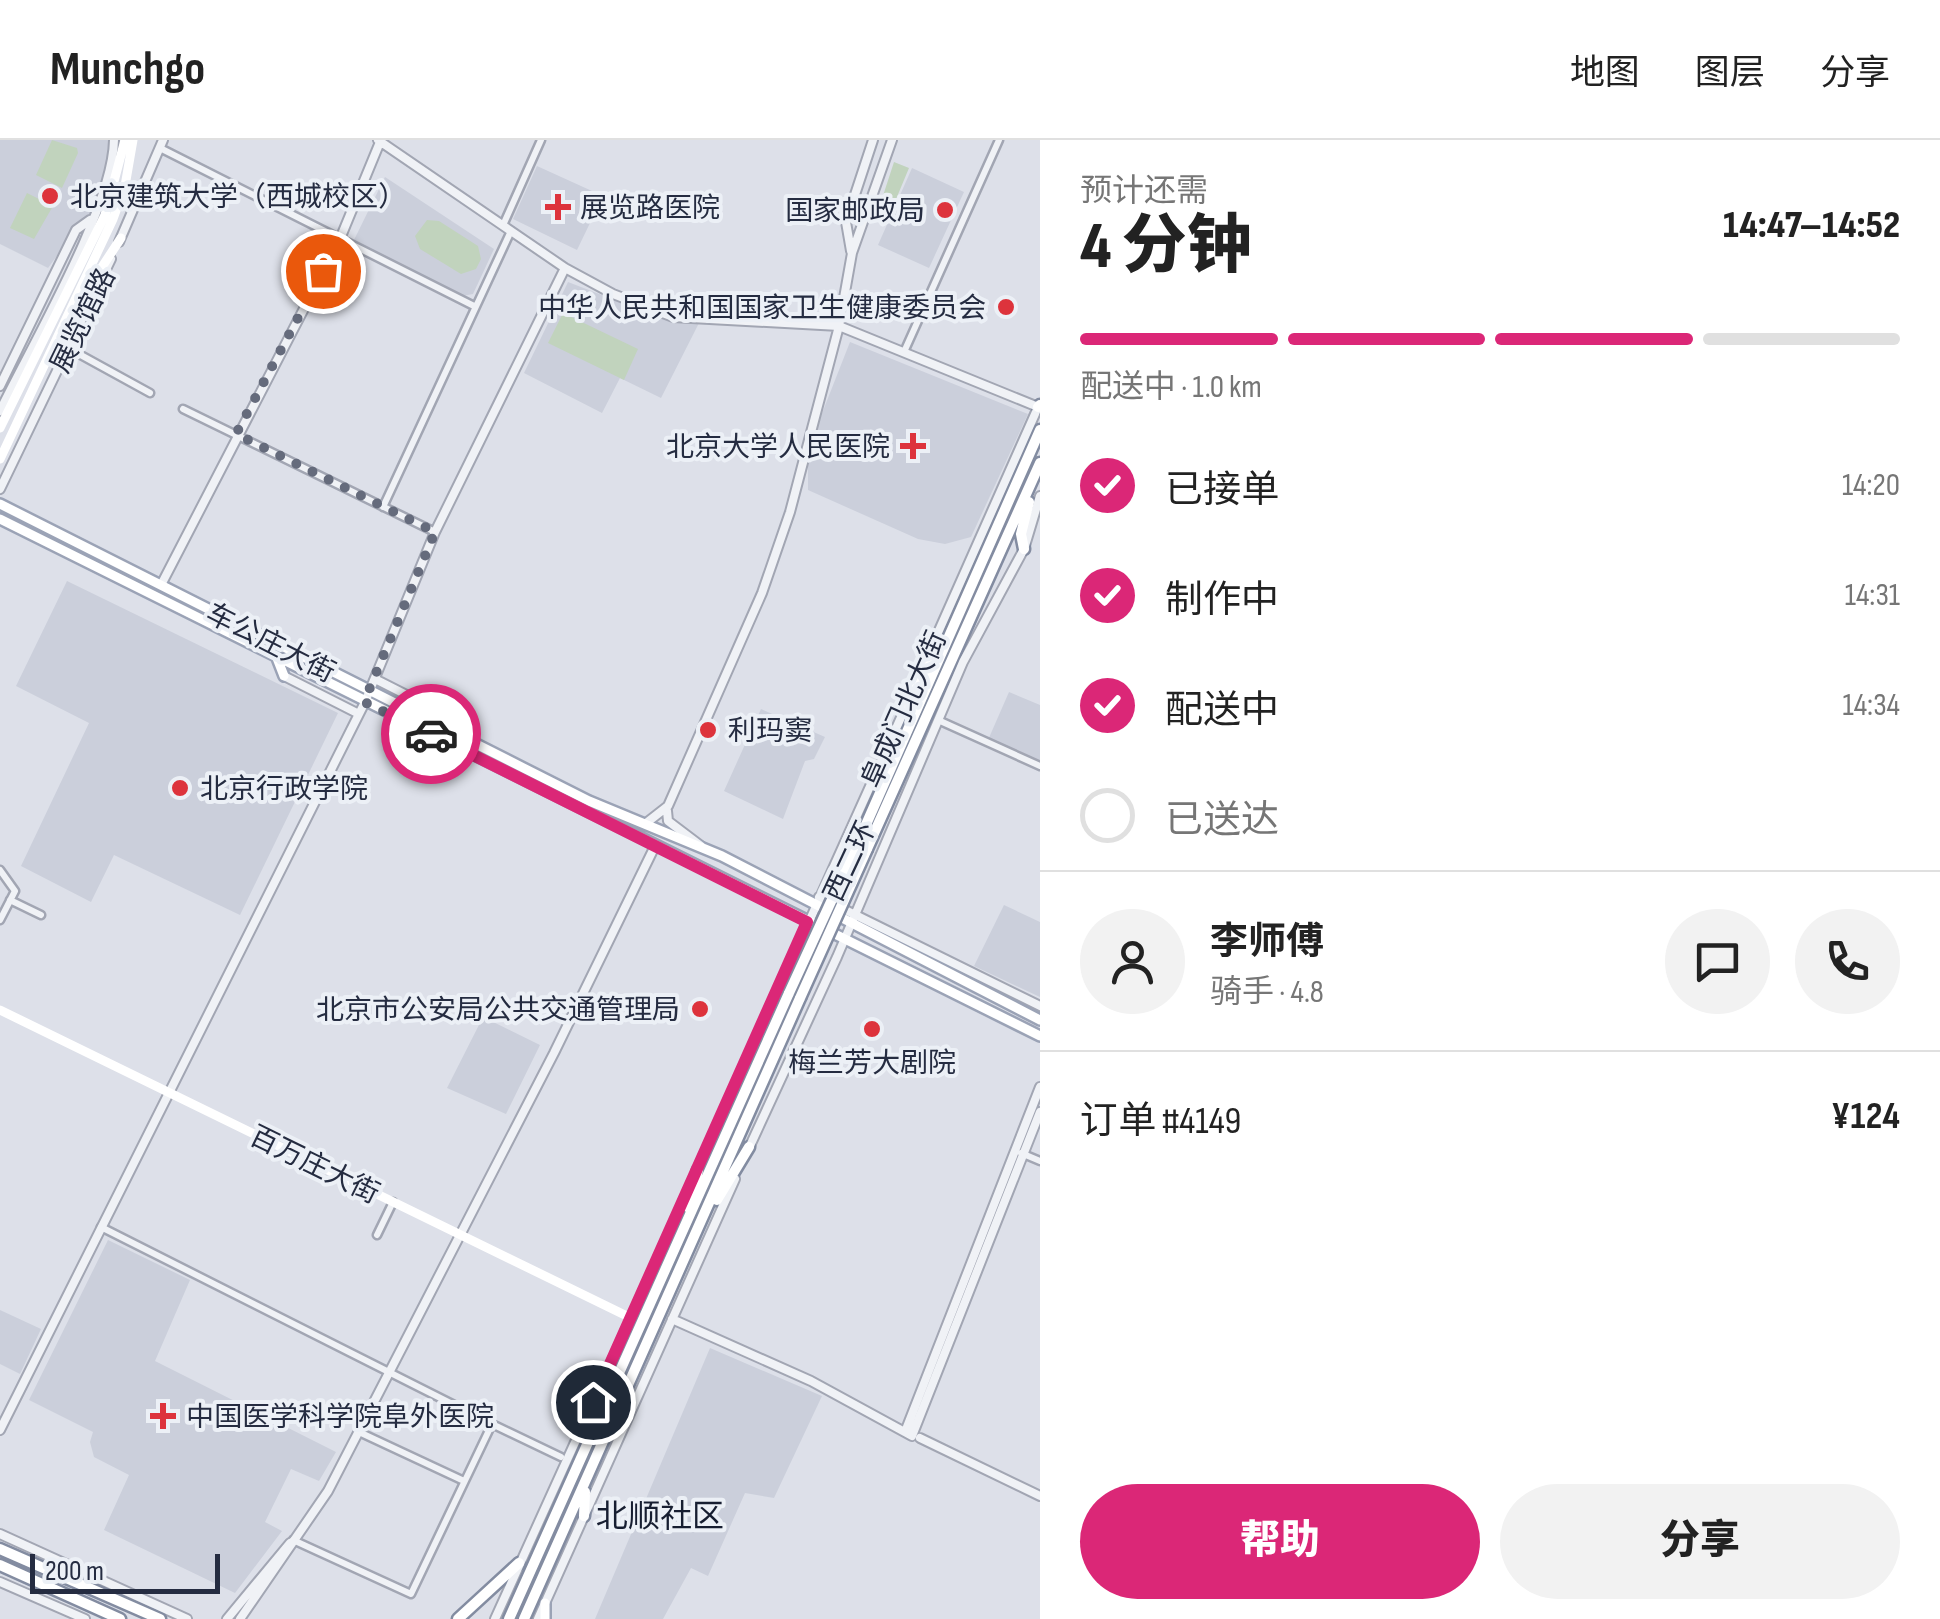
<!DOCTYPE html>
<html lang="zh">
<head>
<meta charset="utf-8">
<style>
	body { margin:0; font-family:"Sofia Sans Condensed","Noto Sans SC",sans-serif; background:#f2f2f2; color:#222; height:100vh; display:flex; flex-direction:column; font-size:38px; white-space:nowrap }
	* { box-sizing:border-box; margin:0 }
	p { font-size:32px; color:#767676 }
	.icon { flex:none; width:55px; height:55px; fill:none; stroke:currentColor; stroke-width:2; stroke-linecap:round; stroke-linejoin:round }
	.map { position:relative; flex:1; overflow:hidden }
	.sheet { display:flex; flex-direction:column; background:#fff; width:900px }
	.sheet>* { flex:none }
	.scale { position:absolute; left:30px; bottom:25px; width:190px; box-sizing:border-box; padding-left:10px; border:5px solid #252c41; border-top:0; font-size:28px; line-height:35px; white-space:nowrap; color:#252c41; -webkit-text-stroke:8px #ecf0f6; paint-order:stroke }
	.pin { position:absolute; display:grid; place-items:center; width:85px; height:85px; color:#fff; margin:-42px; border:5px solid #fff; border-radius:50%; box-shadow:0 2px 10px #0007 }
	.courier { position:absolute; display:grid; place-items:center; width:100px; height:100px; margin:-50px; border:8px solid #db2777; border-radius:50%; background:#fff; color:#222; box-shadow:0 2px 12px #0007 }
	.summary em { font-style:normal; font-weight:800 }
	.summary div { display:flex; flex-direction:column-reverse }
	.summary { display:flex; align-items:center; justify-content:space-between; height:170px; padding:0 40px }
	h1 { font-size:65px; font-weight:800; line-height:75px }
	.bar { display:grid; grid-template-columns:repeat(4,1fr); gap:15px 10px; align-content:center; height:120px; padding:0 40px }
	.bar i { height:12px; border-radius:8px; background:#e0e0e0 }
	.bar .current { background:#db2777 }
	.bar p { grid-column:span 4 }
	.line { display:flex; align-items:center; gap:25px; padding:0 40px; border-top:2px solid #e0e0e0 }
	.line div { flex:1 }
	.round { display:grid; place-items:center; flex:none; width:105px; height:105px; border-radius:52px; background:#f2f2f2 }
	ol { padding:0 40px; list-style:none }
	li { display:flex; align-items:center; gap:30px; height:110px }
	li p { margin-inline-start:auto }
	li .icon { padding:10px; border-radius:50%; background:#db2777; color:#fff; stroke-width:4 }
	li:last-child { color:#767676 }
	li i { width:55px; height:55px; border:5px solid #e0e0e0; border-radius:50% }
	.button { display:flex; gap:20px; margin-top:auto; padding:20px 40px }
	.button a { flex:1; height:115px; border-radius:60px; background:#db2777; color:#fff; font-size:40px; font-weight:800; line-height:115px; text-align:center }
	.button a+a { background:#f2f2f2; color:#222 }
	header { display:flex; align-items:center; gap:60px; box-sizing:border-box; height:140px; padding:0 50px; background:#fff; border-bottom:2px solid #e0e0e0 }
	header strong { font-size:48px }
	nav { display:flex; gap:55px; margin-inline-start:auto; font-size:35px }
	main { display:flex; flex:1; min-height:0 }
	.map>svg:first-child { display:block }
</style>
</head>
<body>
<header>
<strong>Munchgo</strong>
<nav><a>地图</a><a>图层</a><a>分享</a></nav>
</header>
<main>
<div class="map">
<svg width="1040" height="1479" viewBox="0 0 1040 1479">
	<rect width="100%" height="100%" fill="#dde0e9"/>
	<path fill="#cbcfdb" d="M0 0H108V34L93 77 76 90 48 128 0 104Z
		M537 26 603 56 577 110 513 79Z
		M912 28 964 52 929 128 878 105Z
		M385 37 494 109 473 154 462 156 353 102Z
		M568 142 672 182 699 183 661 258 620 238 602 273 524 233Z
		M850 202 1028 274 971 397 945 404 918 399 808 350V326L817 286Z
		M67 441 338 573 240 775 114 715 91 762 21 726 89 583 16 546Z
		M1009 552 1040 565V623L988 600Z
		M761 569 825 597 814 619 805 621 783 679 724 651Z
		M1004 765 1040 782V857L974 826Z
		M483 877 540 905 506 974 447 948Z
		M108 1100 190 1140 155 1221 336 1312 319 1341 291 1329 265 1382 282 1391 235 1453 104 1390 129 1335 94 1317 90 1302 93 1292 29 1260Z
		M0 1170 41 1189 20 1234 0 1224Z
		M710 1208 822 1256 774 1358 745 1353 708 1436 691 1428 663 1479H595Z"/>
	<path fill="#c1d3bd" d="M52 0 77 8 78 13 62 48 36 35Z
		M894 22 909 28 889 76 878 71Z
		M27 53 53 66 34 99 10 88Z
		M427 80 439 81 478 106 481 119 476 129 461 134 420 109 415 96Z
		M563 173 638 209 624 240 548 203Z"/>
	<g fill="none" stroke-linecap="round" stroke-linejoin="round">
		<defs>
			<path id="minor" d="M160 8 474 166
				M504 83 541 0
				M68 208 150 253
				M904 212 999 0
				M183 269 435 392
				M383 367 511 91
				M938 580 1040 626
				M0 730 15 751 0 780
				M10 760 41 775
				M1021 1013 1040 1021
				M101 1087 492 1284
				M377 1095 393 1062
				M359 1292 464 1341
				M293 1400 411 1454 492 1284 561 1317"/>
			<path id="tertiary" d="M378 0 565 128 613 154 673 177 839 186 1038 267
				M119 102 163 0
				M851 111 846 82 873 0
				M0 246 76 90 90 80
				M0 271C32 205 113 67 114 0
				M0 349 111 119
				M161 445 340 99 380 2
				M284 536 359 574
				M375 539 452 578
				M917 540 1039 265
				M667 671 668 681 701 706
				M645 684 668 666 762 453 790 372 839 186 852 113 892 0
				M819 757 1040 866
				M749 1008 837 817 963 522 1024 409 1040 356
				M696 1033 912 553
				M672 1179 811 1241 912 1296 1040 972
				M0 1290 365 562 435 392 565 128
				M905 1292 1040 947
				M920 1298 1040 1356
				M0 1394 187 1479
				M0 1442 85 1479
				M227 1479 290 1403
				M240 1479 328 1351 554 913 655 706
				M495 1479 691 1046
				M538 1479 735 1039"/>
			<path id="primary" d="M0 364 589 661 722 716 1040 880
				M0 379 1040 896
				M277 518 284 536
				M452 578 463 597
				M545 1463V1479"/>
			<path id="trunk" d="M1038 267 1040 265
				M1024 409 1021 394 1029 362
				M912 554 935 517
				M857 705 1040 290
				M867 709 1040 323
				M717 1060 749 1007
				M689 1068 698 1030
				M593 1262 613 1241
				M584 1376 585 1352
				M0 1409 160 1479
				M0 1425 120 1479
				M458 1479 519 1423
				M509 1479 789 853
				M524 1479 800 858"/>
		</defs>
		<use href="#minor" stroke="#a2a6b3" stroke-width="11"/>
		<use href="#tertiary" stroke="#a2a6b3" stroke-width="12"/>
		<use href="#primary" stroke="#9ba3b6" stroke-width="14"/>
		<use href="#trunk" stroke="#838ca1" stroke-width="15"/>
		<use href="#minor" stroke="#f0f2f6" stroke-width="6"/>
		<use href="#tertiary" stroke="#f0f2f6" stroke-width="8"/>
		<path stroke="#fff" stroke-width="9" d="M79 162 121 98
			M0 288 105 75 125 0
			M0 319 113 79 125 46 133 0
			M0 870 631 1178"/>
		<use href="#primary" stroke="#fff" stroke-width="9"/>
		<use href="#trunk" stroke="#fff" stroke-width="10"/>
		<defs>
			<path id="trunk-bridge" d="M789 853 857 705
				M800 858 867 709"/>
		</defs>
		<use href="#trunk-bridge" stroke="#838ca1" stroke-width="15" stroke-linecap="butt"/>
		<use href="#trunk-bridge" stroke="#fff" stroke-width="10"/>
	</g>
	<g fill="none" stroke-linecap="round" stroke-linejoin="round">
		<path stroke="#656b7c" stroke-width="10" stroke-dasharray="0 18" d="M323 131 236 294 435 392 364 562 431 594"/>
		<path stroke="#db2777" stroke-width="12" d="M431 594 807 782 593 1262"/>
	</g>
	<g fill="#dd333c" stroke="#ecf0f6" stroke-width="4">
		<circle cx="50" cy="56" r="10"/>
		<path d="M553 52h10v10h10v10h-10v10h-10v-10h-10v-10h10z"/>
		<circle cx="945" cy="70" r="10"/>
		<circle cx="1006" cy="167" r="10"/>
		<path d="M908 291h10v10h10v10h-10v10h-10v-10h-10v-10h10z"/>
		<circle cx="708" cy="590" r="10"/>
		<circle cx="180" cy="648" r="10"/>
		<circle cx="700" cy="869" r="10"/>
		<circle cx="872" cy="889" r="10"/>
		<path d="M158 1261h10v10h10v10h-10v10h-10v-10h-10v-10h10z"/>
	</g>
	<g text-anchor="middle" stroke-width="8" stroke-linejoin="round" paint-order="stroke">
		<g font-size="28" fill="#252c41" stroke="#ecf0f6" text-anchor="start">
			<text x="70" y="66">北京建筑大学（西城校区）</text>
			<text x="580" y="77">展览路医院</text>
			<text x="925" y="80" text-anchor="end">国家邮政局</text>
			<text x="986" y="177" text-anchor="end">中华人民共和国国家卫生健康委员会</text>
			<text x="890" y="316" text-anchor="end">北京大学人民医院</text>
			<text x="728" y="600">利玛窦</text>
			<text x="200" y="658">北京行政学院</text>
			<text x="680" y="879" text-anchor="end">北京市公安局公共交通管理局</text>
			<text x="872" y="932" text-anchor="middle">梅兰芳大剧院</text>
			<text x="186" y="1286">中国医学科学院阜外医院</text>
		</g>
		<g font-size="28" fill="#252c41" stroke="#ecf0f6">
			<text transform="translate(82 180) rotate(-64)" y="10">展览馆路</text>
			<text transform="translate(271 502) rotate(27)" y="10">车公庄大街</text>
			<text transform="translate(903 569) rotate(-66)" y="10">阜成门北大街</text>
			<text transform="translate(849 721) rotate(-65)" y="10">西二环</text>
			<text transform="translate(315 1024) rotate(26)" y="10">百万庄大街</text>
		</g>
		<g font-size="32" fill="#171e31" stroke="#ecf0f6">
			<text x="660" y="1387">北顺社区</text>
		</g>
	</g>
</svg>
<div class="scale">200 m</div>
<div class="pin" style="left:323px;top:131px;background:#ea580c"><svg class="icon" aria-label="bag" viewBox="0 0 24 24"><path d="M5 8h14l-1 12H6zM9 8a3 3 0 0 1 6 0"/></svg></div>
<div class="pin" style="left:593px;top:1262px;background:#1f2937"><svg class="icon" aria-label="home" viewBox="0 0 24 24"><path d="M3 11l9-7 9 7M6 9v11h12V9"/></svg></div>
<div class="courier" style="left:431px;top:594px"><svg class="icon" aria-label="car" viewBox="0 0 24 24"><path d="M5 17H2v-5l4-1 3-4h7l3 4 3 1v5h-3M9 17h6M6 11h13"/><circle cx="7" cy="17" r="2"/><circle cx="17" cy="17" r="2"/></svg></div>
</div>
<section class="sheet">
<div class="summary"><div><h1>4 分钟</h1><p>预计还需</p></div><em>14:47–14:52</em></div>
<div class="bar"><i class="current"></i><i class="current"></i><i class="current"></i><i></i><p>配送中 · 1.0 km</p></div>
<ol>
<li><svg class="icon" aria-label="check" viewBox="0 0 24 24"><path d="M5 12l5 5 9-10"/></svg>已接单<p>14:20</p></li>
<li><svg class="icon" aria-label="check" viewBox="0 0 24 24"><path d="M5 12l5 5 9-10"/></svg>制作中<p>14:31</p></li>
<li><svg class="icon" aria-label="check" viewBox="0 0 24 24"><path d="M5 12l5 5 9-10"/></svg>配送中<p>14:34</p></li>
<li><i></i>已送达</li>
</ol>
<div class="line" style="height:180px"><a class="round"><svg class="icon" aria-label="person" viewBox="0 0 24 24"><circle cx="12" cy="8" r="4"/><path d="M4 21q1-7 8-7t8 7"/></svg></a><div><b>李师傅</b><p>骑手 · 4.8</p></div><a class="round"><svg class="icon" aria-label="chat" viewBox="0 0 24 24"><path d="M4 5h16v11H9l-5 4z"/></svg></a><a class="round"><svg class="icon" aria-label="phone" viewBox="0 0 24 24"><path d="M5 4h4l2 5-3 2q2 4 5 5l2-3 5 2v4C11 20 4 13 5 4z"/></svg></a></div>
<div class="line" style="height:130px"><div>订单 #4149</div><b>¥124</b></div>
<div class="button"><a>帮助</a><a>分享</a></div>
</section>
</main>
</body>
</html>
